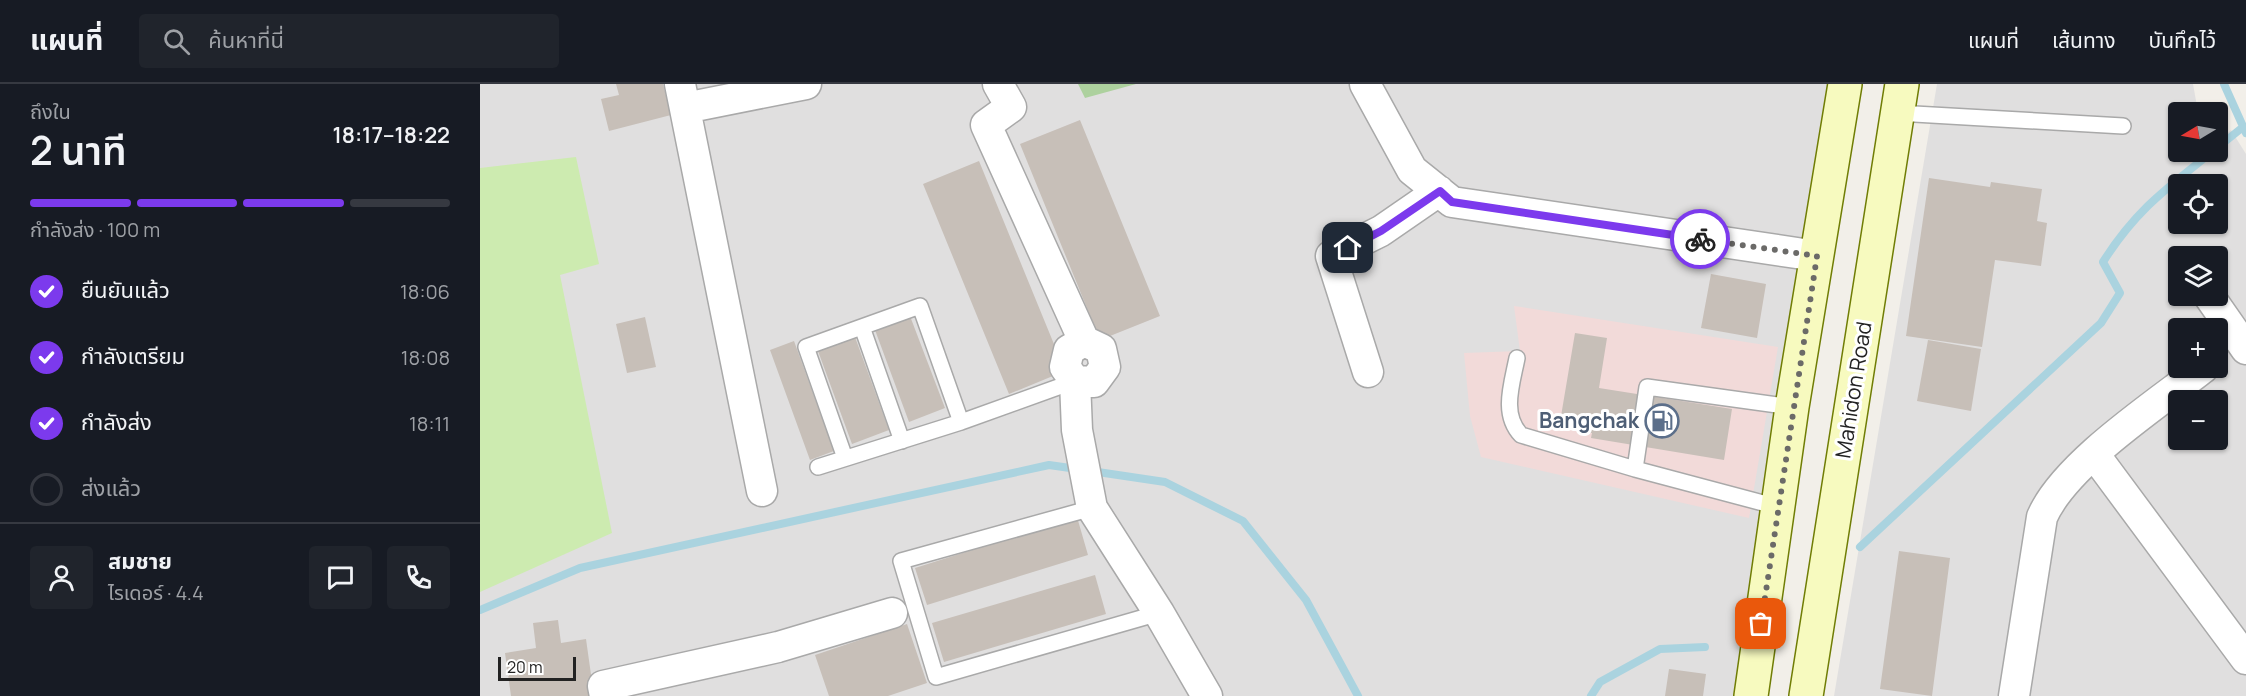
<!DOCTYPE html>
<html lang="th">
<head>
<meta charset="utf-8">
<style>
	body { margin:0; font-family:Manrope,"Noto Sans Thai",sans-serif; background:#20242c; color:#f1f3f6; height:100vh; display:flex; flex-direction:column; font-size:22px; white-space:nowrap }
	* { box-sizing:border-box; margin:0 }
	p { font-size:20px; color:#9ea1a6 }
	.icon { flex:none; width:33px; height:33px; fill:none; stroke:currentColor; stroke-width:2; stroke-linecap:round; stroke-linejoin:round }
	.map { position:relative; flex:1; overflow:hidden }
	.details { display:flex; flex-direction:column; background:#171b24; width:480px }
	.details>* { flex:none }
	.needle { width:39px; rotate:260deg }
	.controls { position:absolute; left:1688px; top:18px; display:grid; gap:12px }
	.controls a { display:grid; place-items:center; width:60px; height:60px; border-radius:6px; background:#171b24; box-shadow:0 2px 4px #0004; font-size:30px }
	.scale { position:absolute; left:18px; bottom:15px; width:78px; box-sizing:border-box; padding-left:6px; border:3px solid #222; border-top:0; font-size:16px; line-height:21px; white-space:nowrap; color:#222; -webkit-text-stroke:4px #fff; paint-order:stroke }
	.pin { position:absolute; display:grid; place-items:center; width:51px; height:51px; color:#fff; margin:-26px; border-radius:12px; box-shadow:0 3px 9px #0006 }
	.courier { position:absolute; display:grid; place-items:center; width:60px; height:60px; margin:-30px; border:4px solid #7c3aed; border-radius:50%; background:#fff; color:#222; box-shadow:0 2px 8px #0007 }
	.headline em { font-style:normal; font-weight:600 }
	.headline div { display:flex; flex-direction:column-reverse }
	.headline { display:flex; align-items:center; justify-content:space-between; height:102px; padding:0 30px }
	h1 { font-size:39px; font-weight:600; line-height:45px }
	.bar { display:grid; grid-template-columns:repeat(4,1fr); gap:9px 6px; align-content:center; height:72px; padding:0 30px }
	.bar i { height:8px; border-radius:4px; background:#363941 }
	.bar .selected { background:#7c3aed }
	.bar p { grid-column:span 4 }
	.line { display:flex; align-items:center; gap:15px; padding:0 30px; border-top:2px solid #363941 }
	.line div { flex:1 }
	.round { display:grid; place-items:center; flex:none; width:63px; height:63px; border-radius:6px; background:#20242c }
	ol { padding:0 30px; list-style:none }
	li { display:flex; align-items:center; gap:18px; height:66px }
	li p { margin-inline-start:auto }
	li .icon { padding:6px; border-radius:50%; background:#7c3aed; color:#fff; stroke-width:4 }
	li:last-child { color:#9ea1a6 }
	li i { width:33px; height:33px; border:3px solid #363941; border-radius:50% }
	header { display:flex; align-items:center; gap:36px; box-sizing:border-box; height:84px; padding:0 30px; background:#171b24; border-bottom:2px solid #363941 }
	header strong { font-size:28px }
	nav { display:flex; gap:33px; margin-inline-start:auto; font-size:21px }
	.search { width:420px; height:54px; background:#20242c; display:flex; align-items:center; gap:15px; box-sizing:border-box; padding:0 21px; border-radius:6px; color:#9ea1a6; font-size:22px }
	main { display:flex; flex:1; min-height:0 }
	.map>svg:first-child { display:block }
</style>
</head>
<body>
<header>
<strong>แผนที่</strong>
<div class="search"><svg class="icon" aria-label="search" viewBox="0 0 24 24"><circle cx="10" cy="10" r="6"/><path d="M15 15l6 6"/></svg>ค้นหาที่นี่</div>
<nav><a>แผนที่</a><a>เส้นทาง</a><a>บันทึกไว้</a></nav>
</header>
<main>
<section class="details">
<div class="headline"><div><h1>2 นาที</h1><p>ถึงใน</p></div><em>18:17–18:22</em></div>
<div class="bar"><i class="selected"></i><i class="selected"></i><i class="selected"></i><i></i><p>กำลังส่ง · 100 m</p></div>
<ol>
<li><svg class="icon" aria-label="check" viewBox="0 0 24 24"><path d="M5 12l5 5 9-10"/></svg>ยืนยันแล้ว<p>18:06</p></li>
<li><svg class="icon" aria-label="check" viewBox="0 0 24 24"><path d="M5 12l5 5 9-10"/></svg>กำลังเตรียม<p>18:08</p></li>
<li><svg class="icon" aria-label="check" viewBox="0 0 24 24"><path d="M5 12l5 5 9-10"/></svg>กำลังส่ง<p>18:11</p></li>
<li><i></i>ส่งแล้ว</li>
</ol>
<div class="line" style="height:108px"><a class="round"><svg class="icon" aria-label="person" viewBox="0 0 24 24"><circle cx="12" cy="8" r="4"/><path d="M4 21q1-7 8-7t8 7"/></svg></a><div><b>สมชาย</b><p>ไรเดอร์ · 4.4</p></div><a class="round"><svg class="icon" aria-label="chat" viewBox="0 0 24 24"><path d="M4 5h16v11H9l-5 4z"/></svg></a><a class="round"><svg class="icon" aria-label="phone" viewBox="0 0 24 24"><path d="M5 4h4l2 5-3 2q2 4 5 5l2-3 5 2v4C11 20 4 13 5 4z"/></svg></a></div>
</section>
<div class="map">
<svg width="1766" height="612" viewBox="0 0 1766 612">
	<rect width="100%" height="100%" fill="#f2efe9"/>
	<path fill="#e0dfdf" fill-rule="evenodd" d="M0 0H1359L1261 612H0Z
		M1457 0H1713L1718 28H1698V68H1737V59L1751 46 1766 70V612H1354ZM1698 100H1737V140H1698ZM1698 172H1737V212H1698ZM1698 244H1737V284H1698ZM1698 316H1737V356H1698Z"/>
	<path fill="#f2dad9" d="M1034 222 1298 263 1269 434 1001 373 990 332 984 269 1040 267Z"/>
	<path fill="#cdebb0" d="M96 73 119 180 80 191 132 449 0 508V84Z"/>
	<path fill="#add19e" d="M598 0H656L605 14Z"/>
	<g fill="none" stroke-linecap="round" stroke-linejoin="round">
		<path stroke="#aad3df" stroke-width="8" d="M1744 0 1766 49
			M1737 64 1763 43
			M611 387 685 398 763 437 826 516 878 612
			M1380 463 1621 239 1640 209 1623 178C1656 126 1686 105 1732 68
			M0 526 100 484 569 381 597 385
			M1111 612 1120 598 1180 565 1225 563"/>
	</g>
	<path fill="#c7bfb8" d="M136 0H183L191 31 129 47 121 15 139 11Z
		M600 36 680 232 620 256 540 60Z
		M499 77 585 287 529 310 443 100Z
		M1449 94 1510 103 1511 98 1562 105 1557 137 1567 139 1561 182 1515 176 1502 263 1426 252Z
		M1231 190 1286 200 1277 254 1221 244Z
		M430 232 465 324 429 338 395 246Z
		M165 233 176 283 147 289 136 240Z
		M1095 249 1127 254 1119 304 1252 325 1244 376 1111 354 1112 349 1079 344Z
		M375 253 409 346 372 360 338 267Z
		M1448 256 1501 265 1491 327 1437 317Z
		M314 257 354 367 330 376 290 266Z
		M597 433 608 471 447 521 435 484Z
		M1419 467 1470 474 1452 612 1400 605Z
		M615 491 626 530 464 578 452 539Z
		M78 536 81 559 106 555 114 612H31L25 569 56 564 53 539Z
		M427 540 447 599 408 612H349L335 571Z
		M1189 585 1226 590 1223 612H1185Z"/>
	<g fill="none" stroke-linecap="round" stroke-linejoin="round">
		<defs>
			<path id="service" d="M1417 29 1643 42
				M382 243 422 357
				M1037 274C1032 300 1021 330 1041 351L1155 385
				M365 374 326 263 440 222 481 338
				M338 383 481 338 595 297
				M1298 423 1155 385 1167 303 1312 323
				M612 424 421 477 456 593 679 529"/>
			<path id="minor" d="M200 0 282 407
				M518 0 531 23 506 41 604 257
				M885 0 932 86 972 118 1337 172
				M205 24 326 0
				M1729 212 1766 265
				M888 288 851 172 901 147 959 107
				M595 297 614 298 625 283 621 265 604 257 589 266 585 283 595 297 597 346 612 424 679 529 727 612
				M1614 370 1766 575
				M125 612 123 602 298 563 412 529
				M1534 612 1562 433C1585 380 1677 320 1723 284"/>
			<path id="secondary" d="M1271 612 1312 323 1365 0
				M1326 612 1422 0"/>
		</defs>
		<use href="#service" stroke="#a9a9a9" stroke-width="18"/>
		<use href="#minor" stroke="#a9a9a9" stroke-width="33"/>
		<use href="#secondary" stroke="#707d05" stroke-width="36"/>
		<use href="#service" stroke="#fff" stroke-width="15"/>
		<use href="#minor" stroke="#fff" stroke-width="30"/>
		<use href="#secondary" stroke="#f7fabf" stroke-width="33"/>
	</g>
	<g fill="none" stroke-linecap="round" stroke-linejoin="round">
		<path stroke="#6b6a68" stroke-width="6" stroke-dasharray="0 10.8" d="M1220 155 1337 172 1281 540"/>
		<path stroke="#7c3aed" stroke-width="8" d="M868 164 901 147 960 107 972 118 1220 155"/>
	</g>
	<defs>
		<symbol id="fuel-ring" viewBox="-11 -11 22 22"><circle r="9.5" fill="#fff" stroke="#5c6f8a" stroke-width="1.5"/><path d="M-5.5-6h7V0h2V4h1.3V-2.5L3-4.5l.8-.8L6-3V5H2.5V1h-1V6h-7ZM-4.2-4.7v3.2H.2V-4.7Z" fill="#5c6f8a"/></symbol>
	</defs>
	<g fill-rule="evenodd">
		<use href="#fuel-ring" x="1163" y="318" width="38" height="38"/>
	</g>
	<g text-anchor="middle" stroke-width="6" stroke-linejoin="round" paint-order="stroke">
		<g font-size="21" fill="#222" stroke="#fff">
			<text transform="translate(1374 306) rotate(-81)" y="7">Mahidon Road</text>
		</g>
		<g font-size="21" font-weight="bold" fill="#4e5e75" stroke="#fff" text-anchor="end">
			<text x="1159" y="344">Bangchak</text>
		</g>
	</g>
</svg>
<div class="controls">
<a><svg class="needle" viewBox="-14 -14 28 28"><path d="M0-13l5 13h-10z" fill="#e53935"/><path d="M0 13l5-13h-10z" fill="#9ea1a6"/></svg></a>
<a><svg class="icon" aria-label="locate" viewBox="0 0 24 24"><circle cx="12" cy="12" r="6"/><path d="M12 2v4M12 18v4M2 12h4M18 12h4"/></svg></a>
<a><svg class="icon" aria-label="layers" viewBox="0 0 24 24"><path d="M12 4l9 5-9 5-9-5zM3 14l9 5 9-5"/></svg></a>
<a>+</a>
<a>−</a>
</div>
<div class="scale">20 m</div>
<div class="pin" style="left:1281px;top:540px;background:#ea580c"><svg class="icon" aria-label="bag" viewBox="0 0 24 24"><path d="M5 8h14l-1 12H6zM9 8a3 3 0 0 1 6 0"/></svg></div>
<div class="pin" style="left:868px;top:164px;background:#1f2937"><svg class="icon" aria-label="home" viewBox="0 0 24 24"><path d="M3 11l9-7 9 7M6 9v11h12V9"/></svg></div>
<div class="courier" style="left:1220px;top:155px"><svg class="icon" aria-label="bike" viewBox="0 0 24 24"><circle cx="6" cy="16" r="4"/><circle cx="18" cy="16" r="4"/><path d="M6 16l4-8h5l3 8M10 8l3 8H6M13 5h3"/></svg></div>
</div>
</main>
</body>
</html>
